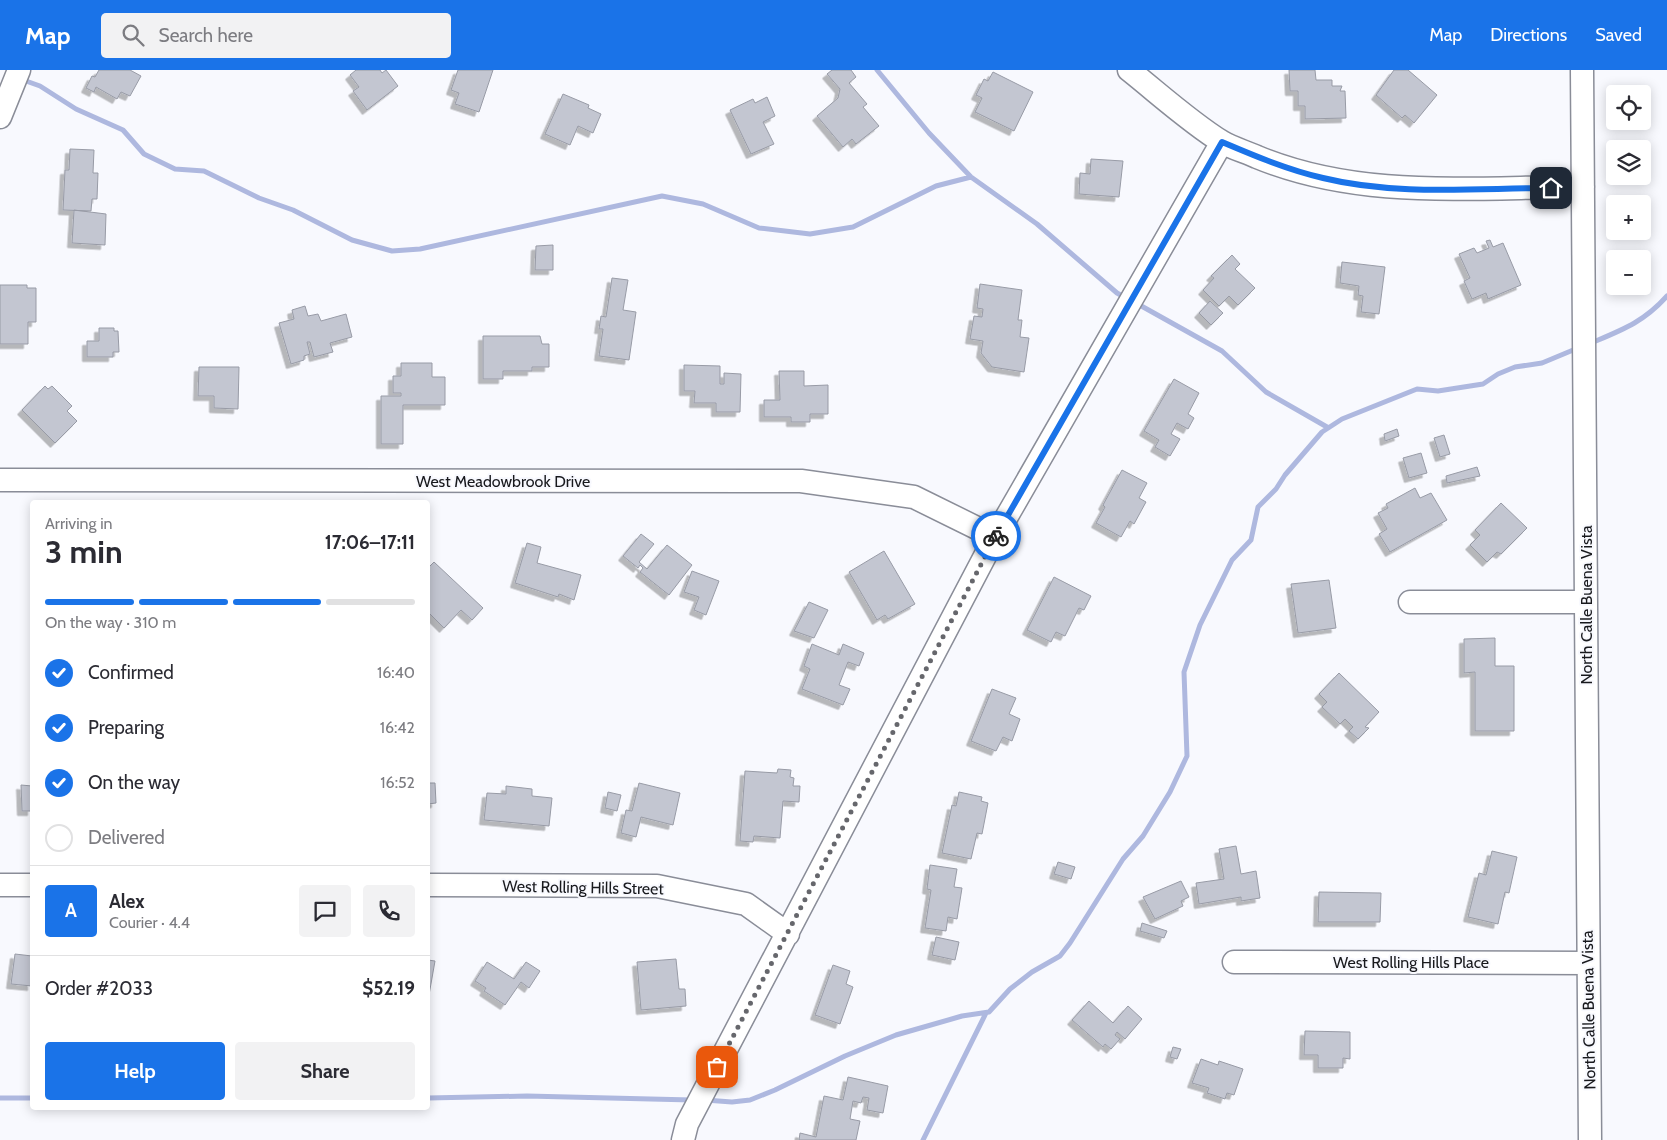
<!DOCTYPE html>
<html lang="en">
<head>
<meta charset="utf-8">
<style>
	body { margin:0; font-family:Cabin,sans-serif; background:#f2f2f3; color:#2b2b33; height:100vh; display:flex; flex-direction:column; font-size:19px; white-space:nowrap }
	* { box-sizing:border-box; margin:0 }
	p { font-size:16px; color:#7c7c81 }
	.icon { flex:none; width:28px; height:28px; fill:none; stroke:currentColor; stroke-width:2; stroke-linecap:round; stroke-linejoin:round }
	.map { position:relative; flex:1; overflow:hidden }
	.details { position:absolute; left:30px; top:430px; width:400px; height:610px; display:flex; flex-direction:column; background:#fff; border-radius:5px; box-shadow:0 2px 12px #0003 }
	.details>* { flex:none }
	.tools { position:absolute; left:1606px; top:15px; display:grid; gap:10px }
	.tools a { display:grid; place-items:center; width:45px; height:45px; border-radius:5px; background:#fff; box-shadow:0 2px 12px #0003; font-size:25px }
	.pin { position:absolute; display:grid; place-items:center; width:42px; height:42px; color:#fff; margin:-21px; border-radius:10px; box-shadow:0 2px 8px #0006 }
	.courier { position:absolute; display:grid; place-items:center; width:50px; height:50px; margin:-25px; border:4px solid #1a73e8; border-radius:50%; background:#fff; color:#222; box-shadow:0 1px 6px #0007 }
	.summary em { font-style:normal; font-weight:800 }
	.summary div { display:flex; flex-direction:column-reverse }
	.summary { display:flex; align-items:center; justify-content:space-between; height:85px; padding:0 15px }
	h1 { font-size:32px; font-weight:800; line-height:38px }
	.bar { display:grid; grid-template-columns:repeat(4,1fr); gap:8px 5px; align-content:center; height:60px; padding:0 15px }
	.bar i { height:6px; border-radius:4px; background:#e1e1e2 }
	.bar .on { background:#1a73e8 }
	.bar p { grid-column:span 4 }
	.line { display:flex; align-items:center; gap:12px; padding:0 15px; border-top:1px solid #e1e1e2 }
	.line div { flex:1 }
	.round { display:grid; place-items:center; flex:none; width:52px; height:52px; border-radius:5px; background:#f2f2f3 }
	ol { padding:0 15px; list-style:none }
	li { display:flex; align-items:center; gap:15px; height:55px }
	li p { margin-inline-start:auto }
	li .icon { padding:5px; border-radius:50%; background:#1a73e8; color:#fff; stroke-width:4 }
	li:last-child { color:#7c7c81 }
	li i { width:28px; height:28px; border:2px solid #e1e1e2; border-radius:50% }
	.primary-button { display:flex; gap:10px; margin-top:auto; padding:10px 15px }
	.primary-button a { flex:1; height:58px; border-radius:5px; background:#1a73e8; color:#fff; font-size:20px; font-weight:800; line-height:58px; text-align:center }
	.primary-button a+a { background:#f2f2f3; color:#2b2b33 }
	header { display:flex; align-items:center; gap:30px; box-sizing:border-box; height:70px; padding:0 25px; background:#1a73e8; color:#fff }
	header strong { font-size:24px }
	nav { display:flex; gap:28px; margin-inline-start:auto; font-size:18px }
	.search { width:350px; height:45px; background:#f2f2f3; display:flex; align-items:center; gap:12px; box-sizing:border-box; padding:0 18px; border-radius:5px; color:#7c7c81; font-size:19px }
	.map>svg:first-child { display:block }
</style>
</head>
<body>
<header>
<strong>Map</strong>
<div class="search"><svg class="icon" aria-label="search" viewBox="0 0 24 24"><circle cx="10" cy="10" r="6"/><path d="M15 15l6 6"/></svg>Search here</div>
<nav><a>Map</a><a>Directions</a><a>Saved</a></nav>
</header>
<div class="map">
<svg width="1667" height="1070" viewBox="0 0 1667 1070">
	<defs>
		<filter id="shadow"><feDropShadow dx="-4.5" dy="4.5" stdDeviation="0" flood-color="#0004"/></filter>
	</defs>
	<rect width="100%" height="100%" fill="#f8f9fe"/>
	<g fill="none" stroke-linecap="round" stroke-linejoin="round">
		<path stroke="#aeb8df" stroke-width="5" d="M877 0 929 63 971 107 1037 154 1117 223 1126 228
			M26 11 40 16 76 39 123 60 144 84 175 99 204 101 259 128 293 140 352 170 392 181 420 179 662 126 703 134 759 158 810 164 853 157 936 116 971 107
			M1136 233 1222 281 1266 322 1327 357
			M1591 273C1622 260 1644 252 1667 226
			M0 1028H32
			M428 1028 527 1026 692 1030
			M705 1030 732 1032 750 1030 775 1020 845 986 896 965 962 946 989 942 1010 919 1032 902 1060 886 1070 873 1123 789 1143 766 1170 722 1187 686 1184 602 1200 555 1232 490 1251 470 1258 437 1276 419 1285 405 1322 362 1342 349 1417 319 1438 321 1483 314 1498 304 1515 297 1542 293 1578 278
			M923 1070 986 943"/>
	</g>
	<path fill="#c3c6d1" stroke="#989ba6" filter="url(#shadow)" d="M99 0H130L141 6 130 26 121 22 117 29 96 17 94 22 86 18 92 6 95 7Z
		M356 0H380L382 3 386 0 398 16 367 40 353 21 359 17 350 5Z
		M458 0H493L479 42 455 34 459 23 451 20Z
		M832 0H851L856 7 849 13 867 34 863 37 879 56 856 74 852 69 843 77 817 46 838 28 840 19 827 4Z
		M1289 0H1315L1316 10H1332V16H1342L1340 21H1345L1346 48 1305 49V36H1298V21H1290Z
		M1394 0H1408L1437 25 1414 53 1405 45 1402 48 1376 25Z
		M993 2 1033 22 1014 61 975 42 982 28 976 25 984 9 988 11Z
		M563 24 589 35 588 38 601 44 593 63 578 56 570 75 545 64Z
		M767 27 775 46 763 52 774 74 751 84 730 40 753 29 755 33Z
		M70 79 94 80 93 103H98L97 129H92L91 141 63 140 65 100H69Z
		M1091 89 1123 91 1119 127 1079 124 1080 103 1090 104Z
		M74 140 106 144 105 175 72 173Z
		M1490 170 1493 177 1503 173 1521 215 1488 229 1486 223 1472 229 1464 211 1470 208 1459 184 1474 178 1477 183 1489 178 1486 171Z
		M553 175V200H535L536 176Z
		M1232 185 1240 194 1235 199 1255 218 1238 235 1229 226 1219 236 1203 220 1214 208 1211 206Z
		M1342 192 1385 197 1379 244 1361 242 1363 226 1358 225 1359 216 1340 213Z
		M612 208 628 210 623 240 636 242 629 290 599 286 603 259H599L601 246 606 247Z
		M980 214 1022 220 1018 250H1022L1020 267 1029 268 1024 302 992 297 981 283 983 271 970 269 974 246 982 247 983 239 977 238Z
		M0 215H27V218H36V252H28V274H0Z
		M1210 231 1223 243 1211 255 1199 243Z
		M305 236 308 246 318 244 321 251 346 244 352 267 330 273 333 282 314 287 310 272H307L310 284 304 286V290L291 294 279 253 294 249 292 240Z
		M99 258H114V261H118L119 282H113V287H87V271H99Z
		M483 266H540L542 274H549V297H532V301H503V309H483Z
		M401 293H432V307H445V335H403V374H381V326H401V323H393V306H401Z
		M684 295 720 296V314H724V303L741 304 740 342H716V333H694L695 321H684Z
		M199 297H239L238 339 214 338V326H198Z
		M779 301H804V316L828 315V344H810V352H791V347H764V330H780Z
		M1174 309 1199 323 1188 344 1194 348 1188 359 1177 353 1171 364 1180 369 1170 386 1155 377 1159 370 1144 361Z
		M45 316 48 319 52 316 72 336 67 341 77 351 55 373 22 340Z
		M1397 359 1399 366 1385 371 1384 364Z
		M1444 365 1450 384 1440 387 1434 368Z
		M1421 383 1427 403 1409 408 1403 388Z
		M1477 397 1480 406 1447 413 1446 406Z
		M1122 400 1147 413 1139 428 1146 432 1134 454 1130 451 1121 467 1096 453 1105 437 1103 435Z
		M1415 418 1420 428 1431 423 1447 450 1390 482 1379 464 1387 459 1378 443 1388 438 1386 434Z
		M1501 433 1527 458 1501 484 1497 482 1487 492 1470 475 1480 465 1475 460Z
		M641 464 654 474 639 492 647 499 667 475 692 495 669 525 640 502 643 498 640 495 638 498 623 486Z
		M527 473 541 477 537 493 581 505 574 530 559 524 558 527 515 513Z
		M884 481 915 534 888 549 885 545 877 550 849 502Z
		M434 492 483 538 472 550 461 540 444 558 428 542V498Z
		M692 501 719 511 706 545 694 540 699 527 684 522Z
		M1054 507 1091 526 1084 540 1079 538 1065 566 1056 562 1051 572 1027 560Z
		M1329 510 1336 558 1298 563 1291 514Z
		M809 532 828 540 814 568 794 561Z
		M1495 568V596H1514V661H1475V602L1464 603V569Z
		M812 574 839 585 843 574 864 583 859 596 848 592 839 615 850 619 843 635 802 619 810 599 804 596Z
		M1339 603 1379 642 1365 657 1369 658 1358 669 1349 661 1353 657 1345 649 1340 654 1322 637 1327 632 1319 624Z
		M992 619 1016 628 1009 644 1020 649 1012 671 1003 667 996 681 971 671Z
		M778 699 791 700 790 707 794 708 793 716H800L799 732 783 731 780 768 754 766 753 772 740 771 745 701 777 703Z
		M428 713H435L436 733 428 734Z
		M639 713 680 723 673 755 641 747 636 767 621 763 626 740 632 741Z
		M21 715 32 716V741H22Z
		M506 716 532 719V726L552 728 549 756 484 750 487 723 506 724Z
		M608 722 621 725 617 741 605 738Z
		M959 722 982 727 981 731 988 733 982 764 977 763 971 789 942 783 952 735 956 736Z
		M1236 776 1241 804 1256 801 1260 828 1241 831V827L1199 834 1196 813 1224 809 1219 779Z
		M1492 781 1517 787 1509 823 1505 822 1498 854 1468 847 1479 803 1486 805Z
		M1058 792 1075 797 1071 809 1054 804Z
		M930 795 957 799 954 817 962 818 957 849 948 847 946 861 925 858 931 820 927 819Z
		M1181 811 1189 827 1181 831 1183 836 1155 849 1143 827Z
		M1319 822 1381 823 1380 852H1318Z
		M1142 853 1167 861 1164 868 1140 861Z
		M936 867 959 872 955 890 932 885Z
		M15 884 32 886V916L11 914Z
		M676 889 679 919H685L686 936 641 940 637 892Z
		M428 890 435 891 429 925H428Z
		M487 892 514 909 526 892 540 901 529 918 521 912 505 935 484 921 486 918 475 911Z
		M833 895 850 901 846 914 853 917 840 954 815 945Z
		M1089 931 1113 953 1128 936 1142 949 1125 969 1117 962 1115 965 1120 969 1111 979 1105 974 1103 977 1072 950Z
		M1305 961 1350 962V989L1343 988V998H1318V985H1304Z
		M1173 977 1181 979 1177 989 1170 987Z
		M1201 989 1218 995 1219 991 1243 999 1234 1025 1227 1023 1225 1029 1207 1023 1209 1018 1192 1013Z
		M848 1007 888 1016 883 1043 867 1040 869 1028 863 1027 861 1033 853 1031 850 1049 860 1051 856 1070H799L800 1063 816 1067 824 1026 843 1030Z"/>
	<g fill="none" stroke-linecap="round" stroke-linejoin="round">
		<defs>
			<path id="minor" d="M1129 0C1158 23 1191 53 1222 72 1232 78 1246 82 1257 87 1361 130 1473 117 1583 117
				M1582 0 1590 1070
				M0 47 19 0
				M0 410 801 411 914 427 995 467
				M1410 532H1585
				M0 815H32
				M428 815 657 816 746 834 788 864
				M1234 892 1588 893
				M683 1070 687 1054 995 467 1222 72"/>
		</defs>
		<use href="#minor" stroke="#8a8d98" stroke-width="25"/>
		<use href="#minor" stroke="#fff" stroke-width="22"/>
	</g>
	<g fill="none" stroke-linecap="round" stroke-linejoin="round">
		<path stroke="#66676c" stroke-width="5" stroke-dasharray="0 9" d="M717 997 996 466"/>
		<path stroke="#1a73e8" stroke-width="6" d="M996 466 1222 72C1255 86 1288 100 1323 108 1396 126 1476 118 1551 118"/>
	</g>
	<g text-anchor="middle" stroke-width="4" stroke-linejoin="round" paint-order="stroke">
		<g font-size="16" fill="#18191d" stroke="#f8f9fe">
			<text x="503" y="417">West Meadowbrook Drive</text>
			<text transform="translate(1586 535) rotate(-90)" y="6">North Calle Buena Vista</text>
			<text transform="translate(583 817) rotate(1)" y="6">West Rolling Hills Street</text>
			<text x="1411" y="898">West Rolling Hills Place</text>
			<text transform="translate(1588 940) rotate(-91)" y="6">North Calle Buena Vista</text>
		</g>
	</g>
</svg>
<div class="tools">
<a><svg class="icon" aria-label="locate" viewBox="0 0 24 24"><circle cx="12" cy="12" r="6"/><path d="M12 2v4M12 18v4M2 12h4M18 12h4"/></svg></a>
<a><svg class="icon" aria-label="layers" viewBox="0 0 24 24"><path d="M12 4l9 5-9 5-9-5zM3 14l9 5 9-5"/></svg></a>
<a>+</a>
<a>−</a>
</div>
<div class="pin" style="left:717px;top:997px;background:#ea580c"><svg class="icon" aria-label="bag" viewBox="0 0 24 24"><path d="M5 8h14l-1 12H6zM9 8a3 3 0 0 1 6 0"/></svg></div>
<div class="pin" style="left:1551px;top:118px;background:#1f2937"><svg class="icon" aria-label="home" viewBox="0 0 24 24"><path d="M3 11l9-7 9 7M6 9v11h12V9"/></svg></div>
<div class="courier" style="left:996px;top:466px"><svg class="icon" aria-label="bike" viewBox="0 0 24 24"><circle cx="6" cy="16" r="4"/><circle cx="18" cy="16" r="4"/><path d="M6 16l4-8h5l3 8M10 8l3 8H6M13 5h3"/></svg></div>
<section class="details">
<div class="summary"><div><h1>3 min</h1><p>Arriving in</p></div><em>17:06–17:11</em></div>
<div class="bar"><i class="on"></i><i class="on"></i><i class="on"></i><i></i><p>On the way · 310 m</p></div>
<ol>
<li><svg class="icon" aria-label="check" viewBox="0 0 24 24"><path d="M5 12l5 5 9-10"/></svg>Confirmed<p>16:40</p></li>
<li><svg class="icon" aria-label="check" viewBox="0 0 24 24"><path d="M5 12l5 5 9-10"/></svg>Preparing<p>16:42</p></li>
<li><svg class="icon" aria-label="check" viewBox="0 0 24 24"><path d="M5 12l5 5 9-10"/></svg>On the way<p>16:52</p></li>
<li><i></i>Delivered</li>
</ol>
<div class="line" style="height:90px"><b class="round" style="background:#1a73e8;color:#fff">A</b><div><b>Alex</b><p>Courier · 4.4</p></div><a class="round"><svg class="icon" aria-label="chat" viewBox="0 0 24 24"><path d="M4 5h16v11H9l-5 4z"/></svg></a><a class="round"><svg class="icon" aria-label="phone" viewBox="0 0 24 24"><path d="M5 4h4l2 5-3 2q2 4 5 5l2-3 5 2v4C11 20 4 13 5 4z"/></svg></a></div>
<div class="line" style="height:65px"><div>Order #2033</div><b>$52.19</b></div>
<div class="primary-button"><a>Help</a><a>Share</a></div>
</section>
</div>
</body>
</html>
